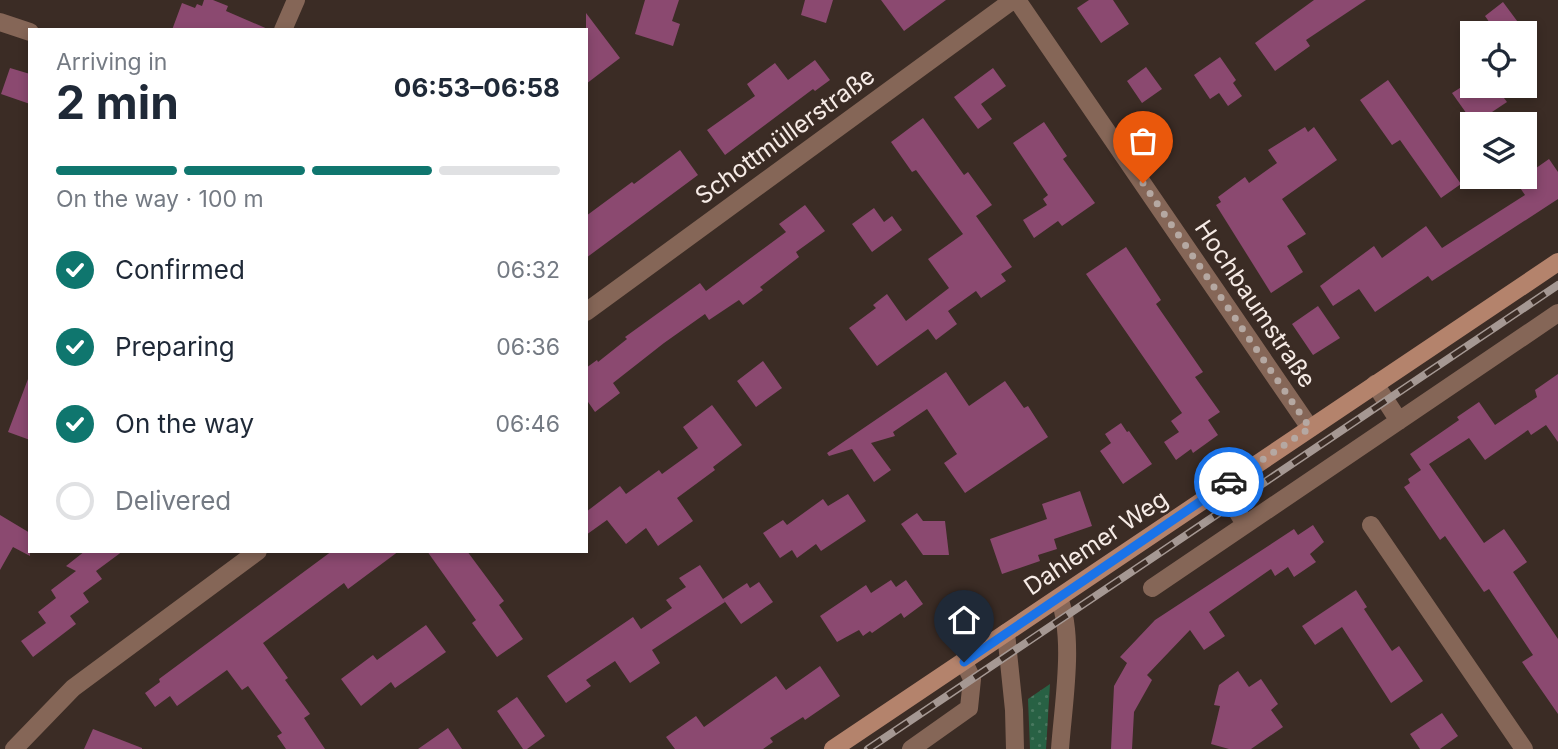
<!DOCTYPE html>
<html lang="en">
<head>
<meta charset="utf-8">
<style>
	body { margin:0; font-family:Inter,sans-serif; background:#f6f6f7; color:#1f2937; height:100vh; display:flex; flex-direction:column; font-size:26px; white-space:nowrap }
	* { box-sizing:border-box; margin:0 }
	p { font-size:23px; color:#747a83 }
	.icon { flex:none; width:38px; height:38px; fill:none; stroke:currentColor; stroke-width:2; stroke-linecap:round; stroke-linejoin:round }
	.map { position:relative; flex:1; overflow:hidden }
	.details { position:absolute; left:28px; top:28px; width:560px; height:525px; display:flex; flex-direction:column; background:#fff; border-radius:0px; box-shadow:0 4px 10px #0003 }
	.details>* { flex:none }
	.tools { position:absolute; left:1460px; top:21px; display:grid; gap:14px }
	.tools a { display:grid; place-items:center; width:77px; height:77px; border-radius:0px; background:#fff; box-shadow:0 4px 10px #0003; font-size:35px }
	.pin { position:absolute; display:grid; place-items:center; width:60px; height:60px; color:#fff; margin:-72px -30px; border-radius:50% 50% 50% 0; rotate:-45deg; box-shadow:0 0 7px #0007 }
	.pin .icon { rotate:45deg }
	.courier { position:absolute; display:grid; place-items:center; width:70px; height:70px; margin:-35px; border:5px solid #1a73e8; border-radius:50%; background:#fff; color:#222; box-shadow:0 2px 9px #0007 }
	.headline em { font-style:normal; font-weight:700 }
	.headline div { display:flex; flex-direction:column-reverse }
	.headline { display:flex; align-items:center; justify-content:space-between; height:119px; padding:0 28px }
	h1 { font-size:46px; font-weight:700; line-height:52px }
	.bar { display:grid; grid-template-columns:repeat(4,1fr); gap:10px 7px; align-content:center; height:84px; padding:0 28px }
	.bar i { height:9px; border-radius:5px; background:#e0e1e3 }
	.bar .active { background:#0f766e }
	.bar p { grid-column:span 4 }
	ol { padding:0 28px; list-style:none }
	li { display:flex; align-items:center; gap:21px; height:77px }
	li p { margin-inline-start:auto }
	li .icon { padding:7px; border-radius:50%; background:#0f766e; color:#fff; stroke-width:4 }
	li:last-child { color:#747a83 }
	li i { width:38px; height:38px; border:4px solid #e0e1e3; border-radius:50% }
	.map>svg:first-child { display:block }
</style>
</head>
<body>
<div class="map">
<svg width="1558" height="749" viewBox="0 0 1558 749">
	<defs>
		<pattern id="grass-dots" width="8" height="8" patternUnits="userSpaceOnUse" patternTransform="scale(1.75)"><rect width="8" height="8" fill="#286144"/><path d="M2 2h.1M6 6h.1" fill="none" stroke="#48785f" stroke-width="1.8" stroke-linecap="round"/></pattern>
	</defs>
	<rect width="100%" height="100%" fill="#3b2c25"/>
	<path fill="url(#grass-dots)" d="M1050 684 1046 749H1030L1028 699Z"/>
	<path fill="#8b4970" d="M204 0H213L228 6 226 11 270 30H172L182 3 195 8 197 4 202 6Z
		M645 0H679L672 21 680 24 673 46 635 34Z
		M805 0H833L826 23 801 15Z
		M881 0H946L904 31Z
		M1089 0H1113L1129 24 1101 43 1077 8Z
		M1314 0H1366L1306 40 1310 46 1275 71 1255 43Z
		M1503 2 1526 33H1497L1485 16Z
		M586 13 620 58 586 84Z
		M1220 57 1236 80 1233 83 1242 96 1228 106 1219 93 1210 99 1194 75Z
		M815 60 830 80 815 91 813 89 725 155 707 130 755 96 747 84 775 63 788 80Z
		M1146 67 1162 89 1142 103 1127 81Z
		M10 68 30 74V104L1 94Z
		M993 68 1006 86 981 104 992 119 978 129 954 97Z
		M1388 80 1461 184 1441 198 1400 140 1392 145 1360 100Z
		M1463 86H1495L1507 102 1474 124 1452 93Z
		M923 118 964 175 968 172 992 205 976 216 1012 267 1001 274 1006 281 981 298 976 291 948 311 957 324 936 340 928 329 877 366 849 328 876 308 873 305 887 294 906 321 949 288 928 259 963 234 916 170 912 172 891 142Z
		M1044 122 1067 156 1063 159 1095 203 1062 226 1058 221 1034 238 1023 220 1047 205 1043 199 1048 195 1013 143Z
		M1305 127 1308 132 1314 127 1337 160 1282 199 1306 234 1287 246 1303 272 1271 293 1216 205 1221 202 1218 197 1245 177 1249 183 1277 163 1268 150Z
		M680 150 698 175 586 258V216L632 182 634 184Z
		M1549 159 1558 172V199L1432 281 1428 276 1375 312 1359 289 1333 306 1320 286 1374 246 1382 258 1426 226 1442 248 1525 195 1516 182Z
		M805 205 825 231 796 252 799 257 760 287 763 290 743 305 739 300 709 320 705 314 664 343 613 383 620 393 595 412 586 399V368L597 360 598 362 627 339 625 337 700 283 706 291 786 232 779 224Z
		M874 208 884 222 892 216 902 230 872 252 852 224Z
		M1126 247 1161 300 1156 304 1203 372 1195 377 1220 412 1208 420 1218 435 1193 453 1191 449 1176 460 1164 442 1179 432 1171 421 1182 413 1086 274Z
		M1318 306 1340 338 1313 355 1292 324Z
		M763 361 782 388 756 407 737 381Z
		M946 372 969 406 1005 381 1024 408 1028 406 1048 437 965 493 944 463 957 454 927 409 893 432 895 436 871 443 891 470 874 482 852 449 829 456 827 453Z
		M1558 374V442L1546 425 1531 435 1528 430 1485 460 1469 438 1429 464 1484 543 1504 529 1527 562 1513 572 1558 639V714L1522 662 1533 655 1489 589 1484 592 1445 536 1440 540 1404 487 1410 483 1408 479 1421 470 1410 454 1459 420 1457 417 1479 402 1495 425 1537 397 1535 390Z
		M28 379H30V440L8 432Z
		M712 405 742 445 713 467 715 470 677 498 693 521 658 546 646 528 626 544 607 520 586 535V512L620 486 626 494 659 470 662 474 698 448 683 427Z
		M1121 423 1127 432 1129 431 1152 464 1123 484 1100 451 1111 443 1105 434Z
		M1080 491 1092 526 1054 539 1057 549 1038 555 1040 561 1002 574 990 539 1047 519 1042 504Z
		M848 494 866 521 821 551 816 544 797 558 792 550 780 558 763 533 783 520 787 525 823 499 828 506Z
		M917 513 923 521H945L949 555H923L901 524Z
		M0 515 30 533V556L13 547 0 570Z
		M1313 525 1324 542 1310 554 1316 562 1294 577 1288 567 1275 576 1271 569 1209 612 1225 636 1204 650 1190 630 1147 675 1152 680 1134 712 1132 749H1111L1114 686 1127 663 1120 657 1155 620 1294 529 1298 535Z
		M85 551H123L96 571 102 579 83 593 89 602 70 616 76 624 33 657 21 641 46 623 38 612 56 598 51 590 76 571 66 566Z
		M332 551H399L348 589 344 583 263 643 288 678 285 680 310 714 304 718 325 749H286L277 736 282 733 248 686 242 690 227 670 177 706 170 696 155 707 145 693 160 682 159 679Z
		M427 551H467L504 601 499 605 523 639 497 657 472 623 476 620Z
		M700 565 725 602 652 650 660 663 630 683 615 661 586 680 591 686 566 703 547 676 633 617 641 629 672 608 666 600 686 587 679 578Z
		M891 580 896 587 906 580 923 604 904 618 901 613 872 633 870 631 863 636 859 630 837 642 820 616 866 585 871 593Z
		M759 582 773 602 741 624 723 599 747 583 750 588Z
		M1356 590 1367 607 1364 609 1392 651 1399 646 1423 681 1391 703 1342 627 1315 645 1302 626Z
		M426 625 446 652 395 688 391 682 361 706 341 679 373 655 377 660Z
		M820 666 840 696 805 720 803 717 770 738 773 742 763 749H675L666 737 696 716 704 727 776 676 786 690Z
		M1238 671 1249 687 1261 679 1278 704 1271 710 1283 727 1251 749H1229L1211 744 1220 706 1214 705 1219 685Z
		M517 697 545 736 527 749H523L497 711Z
		M1442 713 1458 736 1440 749H1420L1410 734Z
		M448 728 462 749H418Z
		M93 729 142 748V749H84Z"/>
	<g fill="none" stroke-linecap="round" stroke-linejoin="round">
		<path stroke="#856657" stroke-width="18" d="M1017 0 1310 428
			M0 22 30 32
			M283 30 296 0
			M586 312 1013 0
			M1375 384 1399 421
			M1222 487 1245 524
			M1371 525 1524 749
			M1152 588 1558 313
			M14 749 73 688 258 551
			M911 749 969 708 972 679 964 662"/>
		<path stroke="#856657" stroke-width="18" d="M1059 598C1075 638 1063 705 1060 749
			M1006 633 1014 710 1015 749"/>
		<path stroke="#b4836c" stroke-width="18" d="M833 749 1558 262"/>
		<defs>
			<path id="rail" d="M868 749 1558 285"/>
		</defs>
		<use href="#rail" stroke="#a59893" stroke-width="8"/>
		<use href="#rail" stroke="#3b2c25" stroke-width="5" stroke-dasharray="16" stroke-linecap="butt"/>
	</g>
	<g fill="none" stroke-linecap="round" stroke-linejoin="round">
		<path stroke="#b5a8a2" stroke-width="7" stroke-dasharray="0 12.6" d="M1143 183 1310 428 1229 482"/>
		<path stroke="#1a73e8" stroke-width="9" d="M964 662 1229 482"/>
	</g>
	<g text-anchor="middle" stroke-width="5" stroke-linejoin="round" paint-order="stroke">
		<g font-size="24" fill="#f6ebe6" stroke="#3b2c25">
			<text transform="translate(785 136) rotate(-36)" y="8">Schottmüllerstraße</text>
			<text transform="translate(1255 304) rotate(56)" y="8">Hochbaumstraße</text>
			<text transform="translate(1096 543) rotate(-34)" y="8">Dahlemer Weg</text>
		</g>
	</g>
</svg>
<div class="tools">
<a><svg class="icon" aria-label="locate" viewBox="0 0 24 24"><circle cx="12" cy="12" r="6"/><path d="M12 2v4M12 18v4M2 12h4M18 12h4"/></svg></a>
<a><svg class="icon" aria-label="layers" viewBox="0 0 24 24"><path d="M12 4l9 5-9 5-9-5zM3 14l9 5 9-5"/></svg></a>
</div>
<div class="pin" style="left:1143px;top:183px;background:#ea580c"><svg class="icon" aria-label="bag" viewBox="0 0 24 24"><path d="M5 8h14l-1 12H6zM9 8a3 3 0 0 1 6 0"/></svg></div>
<div class="pin" style="left:964px;top:662px;background:#1f2937"><svg class="icon" aria-label="home" viewBox="0 0 24 24"><path d="M3 11l9-7 9 7M6 9v11h12V9"/></svg></div>
<div class="courier" style="left:1229px;top:482px"><svg class="icon" aria-label="car" viewBox="0 0 24 24"><path d="M5 17H2v-5l4-1 3-4h7l3 4 3 1v5h-3M9 17h6M6 11h13"/><circle cx="7" cy="17" r="2"/><circle cx="17" cy="17" r="2"/></svg></div>
<section class="details">
<div class="headline"><div><h1>2 min</h1><p>Arriving in</p></div><em>06:53–06:58</em></div>
<div class="bar"><i class="active"></i><i class="active"></i><i class="active"></i><i></i><p>On the way · 100 m</p></div>
<ol>
<li><svg class="icon" aria-label="check" viewBox="0 0 24 24"><path d="M5 12l5 5 9-10"/></svg>Confirmed<p>06:32</p></li>
<li><svg class="icon" aria-label="check" viewBox="0 0 24 24"><path d="M5 12l5 5 9-10"/></svg>Preparing<p>06:36</p></li>
<li><svg class="icon" aria-label="check" viewBox="0 0 24 24"><path d="M5 12l5 5 9-10"/></svg>On the way<p>06:46</p></li>
<li><i></i>Delivered</li>
</ol>
</section>
</div>
</body>
</html>
